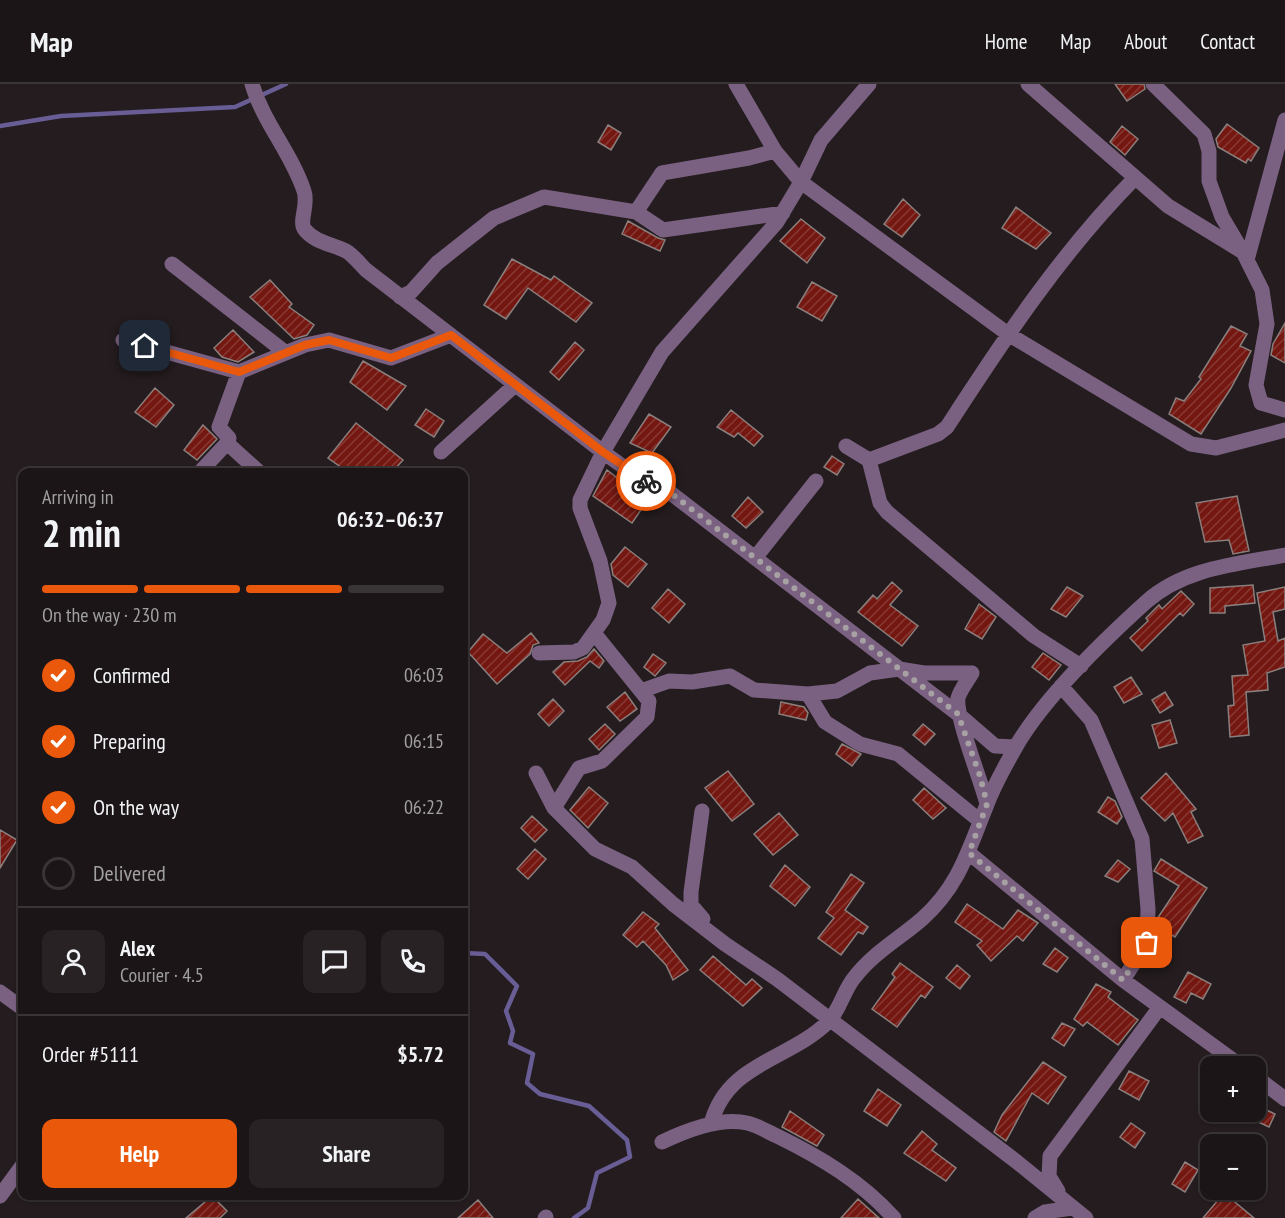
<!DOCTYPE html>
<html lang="en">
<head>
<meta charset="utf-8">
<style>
	body { margin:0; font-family:"PT Sans Narrow",sans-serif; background:#282224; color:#f1f3f6; height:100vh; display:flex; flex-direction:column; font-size:22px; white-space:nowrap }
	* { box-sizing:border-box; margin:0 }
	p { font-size:20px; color:#a09fa1 }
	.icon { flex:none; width:33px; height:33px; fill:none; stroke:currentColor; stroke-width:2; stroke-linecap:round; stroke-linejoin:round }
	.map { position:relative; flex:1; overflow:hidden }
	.side { position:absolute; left:18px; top:384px; width:450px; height:732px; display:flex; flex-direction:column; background:#1b1517; border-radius:12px; box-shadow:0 2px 4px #0004,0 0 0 2px #393436 }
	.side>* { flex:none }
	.buttons { position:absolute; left:1200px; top:972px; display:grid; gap:12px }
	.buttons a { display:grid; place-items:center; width:66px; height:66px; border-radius:12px; background:#1b1517; box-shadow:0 2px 4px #0004,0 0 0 2px #393436; font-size:30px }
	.pin { position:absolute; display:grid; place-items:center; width:51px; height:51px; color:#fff; margin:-26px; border-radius:12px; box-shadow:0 3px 9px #0006 }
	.courier { position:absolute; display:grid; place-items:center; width:60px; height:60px; margin:-30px; border:4px solid #ea580c; border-radius:50%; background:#fff; color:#222; box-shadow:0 2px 8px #0007 }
	.headline em { font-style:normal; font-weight:800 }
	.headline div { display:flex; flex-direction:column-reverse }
	.headline { display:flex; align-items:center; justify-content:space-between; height:102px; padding:0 24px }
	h1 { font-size:39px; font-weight:800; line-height:45px }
	.bar { display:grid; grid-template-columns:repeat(4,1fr); gap:9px 6px; align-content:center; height:72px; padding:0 24px }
	.bar i { height:8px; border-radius:4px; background:#393436 }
	.bar .selected { background:#ea580c }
	.bar p { grid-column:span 4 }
	.line { display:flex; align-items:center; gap:15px; padding:0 24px; border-top:2px solid #393436 }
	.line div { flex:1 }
	.round { display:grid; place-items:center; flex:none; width:63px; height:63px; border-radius:12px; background:#282224 }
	ol { padding:0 24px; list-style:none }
	li { display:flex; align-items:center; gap:18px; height:66px }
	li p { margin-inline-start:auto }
	li .icon { padding:6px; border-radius:50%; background:#ea580c; color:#fff; stroke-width:4 }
	li:last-child { color:#a09fa1 }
	li i { width:33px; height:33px; border:3px solid #393436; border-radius:50% }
	.button { display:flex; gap:12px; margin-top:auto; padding:12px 24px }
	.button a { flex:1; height:69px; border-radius:12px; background:#ea580c; color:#fff; font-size:24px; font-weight:800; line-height:69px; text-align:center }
	.button a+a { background:#282224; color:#f1f3f6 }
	header { display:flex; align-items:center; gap:36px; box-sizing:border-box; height:84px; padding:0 30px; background:#1b1517; border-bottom:2px solid #393436 }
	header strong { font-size:28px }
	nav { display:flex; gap:33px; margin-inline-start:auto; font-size:21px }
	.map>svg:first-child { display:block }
</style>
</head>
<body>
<header>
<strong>Map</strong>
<nav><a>Home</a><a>Map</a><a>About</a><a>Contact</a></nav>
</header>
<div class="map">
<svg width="1285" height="1134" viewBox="0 0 1285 1134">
	<defs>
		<pattern id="building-hatch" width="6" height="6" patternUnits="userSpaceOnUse" patternTransform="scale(1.5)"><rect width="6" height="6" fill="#741711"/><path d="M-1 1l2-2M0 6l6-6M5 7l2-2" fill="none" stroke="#883934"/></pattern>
	</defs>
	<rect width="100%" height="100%" fill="#241c1f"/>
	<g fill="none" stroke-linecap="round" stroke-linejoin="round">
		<path stroke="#685d94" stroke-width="4.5" d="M0 42 61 32 235 23 286 0
			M464 869 485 870 517 902 506 927 513 947 510 959 533 970 527 999 540 1010 589 1022 627 1056 630 1073 597 1089 588 1124 574 1134"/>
	</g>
	<path fill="url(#building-hatch)" stroke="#8a7f7d" stroke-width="1.5" d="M1115 0H1144L1145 5 1127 17Z
		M1227 40 1259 64 1251 77 1248 75 1246 79 1218 63 1216 55Z
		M608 41 621 49 611 66 598 58Z
		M1122 42 1138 55 1125 71 1110 58Z
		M903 115 920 131 902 153 884 140Z
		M1016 123 1051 149 1036 165 1002 144Z
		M801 135 825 154 807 179 780 157Z
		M628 137 658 154 665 156 660 167 622 150Z
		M512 175 551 196 554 192 592 219 576 238 528 204 506 235 484 221Z
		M270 196 292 220 289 223 314 241 307 251 294 255 250 213Z
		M812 198 837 212 822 237 797 223Z
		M1285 239V279L1271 271 1273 260Z
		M1231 242 1247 250 1240 262 1251 267 1231 304 1201 350 1169 330 1176 314 1184 317 1201 295 1199 293Z
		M233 246 254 268 238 278 222 273 214 264Z
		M575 258 584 266 559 296 550 288Z
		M363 277 406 302 387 326 350 298Z
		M155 304 174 321 156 343 135 328Z
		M426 325 444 337 434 353 415 341Z
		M731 326 763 352 754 362 738 349 734 353 717 343Z
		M649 330 671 343 652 369 630 359Z
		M356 339 403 376 392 388H348L328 374Z
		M203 341 217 355 197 376 184 366Z
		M832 372 844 380 837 391 824 383Z
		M607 386 647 417 632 439 593 412Z
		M1237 412 1249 467 1233 470 1229 456 1205 458 1196 419Z
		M748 413 763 428 746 444 732 432Z
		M625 463 647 480 628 503 613 491 611 480Z
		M892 498 902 507 890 521 918 542 902 562 858 528 873 511 877 515Z
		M1253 501 1255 519 1225 522V529H1210V504Z
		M1067 503 1083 512 1066 533 1051 525Z
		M1285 503V525L1273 528 1278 557 1285 554V583L1267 589 1268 606 1246 608 1249 651 1230 653 1228 622 1234 621 1232 592 1248 591 1243 561 1265 557 1257 509Z
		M668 505 685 520 669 539 652 524Z
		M1181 507 1194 520 1183 532 1180 529 1142 567 1130 554 1148 537 1146 534 1159 521 1162 525Z
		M979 520 996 533 982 555 965 545Z
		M531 549 539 559 533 561 530 570 497 600 468 568 483 550 507 569Z
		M594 565 604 577 599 584 590 577 565 601 553 588 564 578 578 577 587 573Z
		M1043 569 1061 581 1049 596 1032 583Z
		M653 570 666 579 655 592 644 583Z
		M1131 593 1142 610 1124 619 1114 603Z
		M625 608 637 625 620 637 607 623Z
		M1165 608 1173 621 1160 629 1152 616Z
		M553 615 564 627 549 642 538 630Z
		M781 618 804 623 808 629 806 636 779 630Z
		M1170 636 1177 659 1159 664 1152 641Z
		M605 640 615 650 599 666 589 655Z
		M923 640 935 650 925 661 913 651Z
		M842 660 861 670 852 682 836 670Z
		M728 687 754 720 732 737 705 704Z
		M1166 689 1196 725 1191 728 1203 752 1188 759 1173 729 1165 737 1141 714Z
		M589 703 608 719 588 744 570 726Z
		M924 704 946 724 933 735 913 716Z
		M1108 713 1115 717 1122 733 1117 740 1098 728Z
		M779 729 798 751 773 771 754 750Z
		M532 732 547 746 535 758 521 744Z
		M0 746 17 756 0 784Z
		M535 765 546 775 528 795 517 785Z
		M1161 775 1207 804 1175 853 1157 843V835L1179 802 1154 787Z
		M1118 776 1130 785 1118 798 1105 792Z
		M785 781 810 803 795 822 770 802Z
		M851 790 864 799 845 826 868 843 863 850 858 848 841 871 818 854 834 834 826 828Z
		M967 820 1003 845 1018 826 1038 839 1023 857 1017 852 991 877 977 861 982 857 955 838Z
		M643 828 659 840 655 844 688 886 673 896 666 881 643 857 637 863 623 851Z
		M1055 864 1068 874 1057 888 1043 880Z
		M713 872 746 901 752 895 762 904 743 922 700 886Z
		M900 879 933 903 925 914 921 911 897 943 872 925 895 893 892 890Z
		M957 881 970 892 960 905 946 894Z
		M1188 888 1211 900 1203 915 1191 909 1186 919 1174 913Z
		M1096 900 1111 908 1108 913 1138 936 1118 961 1087 938 1083 942 1074 935Z
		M1062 939 1075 945 1064 962 1052 954Z
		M1043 978 1066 993 1048 1020 1032 1009 1006 1057 994 1048 1002 1031Z
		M1129 987 1149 997 1139 1016 1119 1005Z
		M878 1005 901 1021 887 1042 864 1027Z
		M1262 1024 1275 1030 1269 1043 1256 1037Z
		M790 1027 824 1051 817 1062 782 1043Z
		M1131 1039 1145 1049 1135 1064 1120 1053Z
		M922 1047 937 1060 932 1066 956 1084 946 1097 904 1069Z
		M1185 1078 1198 1086 1185 1108 1172 1100Z
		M1224 1109 1254 1134H1203Z
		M212 1112 227 1127 220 1134H186Z
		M858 1115 879 1134H841Z
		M478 1116 493 1134H458Z"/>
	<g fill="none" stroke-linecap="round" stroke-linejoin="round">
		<path stroke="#7a6181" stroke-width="15" d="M252 0C264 40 291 68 304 107 309 121 298 138 305 146 316 159 332 160 346 167 353 171 360 180 366 186L603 368 636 392 668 407 958 630 995 662 1015 663
			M736 0 775 67 801 98 1008 250 1191 360 1216 364 1285 346
			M1028 0 1168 122 1243 168 1262 206 1267 240 1256 301 1261 319 1285 326
			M1153 0 1204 50 1209 67V97L1222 133 1241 165
			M636 128 662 89 749 74 775 67
			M1247 176 1285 36
			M172 180 286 269
			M400 213 411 208 437 179 494 134 544 113 636 128 663 146 783 129
			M123 256 239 288 305 261 329 256 391 274 451 251
			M239 288 219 343 229 354 227 359 259 388
			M846 362 869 376 938 350 947 343C1004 255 1061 169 1134 95
			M441 368 515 301
			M869 376 880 419 887 428 1034 552 1081 582
			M200 388 227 359
			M755 474 816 397
			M539 569 574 568 583 564 603 536 609 519 600 477 580 424V416L603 368 662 268 777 138 801 98 821 56 869 0
			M972 589C968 596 960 606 958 614 955 632 981 696 987 720
			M1061 602 1091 636 1142 755 1148 825 1147 859 1123 896
			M641 607 669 597 692 598 730 592 754 606 808 610 837 607 870 589 899 585 924 589H972
			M808 610 825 638 860 660 898 670 980 737
			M536 689 554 724 595 765 632 783 673 820 725 860 777 895 1017 1078 1086 1134
			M554 724 579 684 602 677 647 633 649 617 594 549
			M702 727 691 808V821L703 835
			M969 769 1123 896 1241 982
			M0 908 22 924
			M1256 993 1285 1015
			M711 1040C727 978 789 977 829 937 840 925 844 906 854 894 873 869 899 855 922 835 959 802 968 767 986 723 993 703 1004 684 1014 666 1041 617 1104 556 1146 518 1184 484 1237 480 1285 471
			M662 1058C685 1047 721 1033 747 1039 757 1041 768 1048 777 1052 820 1073 862 1098 894 1134
			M1058 1107 1049 1092 1050 1072 1160 923
			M0 1112 22 1082
			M545 1134 546 1133
			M1035 1134 1045 1128 1072 1124"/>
	</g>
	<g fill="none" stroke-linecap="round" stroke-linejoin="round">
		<path stroke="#a7a1a3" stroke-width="6" stroke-dasharray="0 10.8" d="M646 397 668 407 958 630 980 692 987 720 969 769 1123 896 1147 859"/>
		<path stroke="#ea580c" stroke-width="8" d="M145 262 239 288 305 261 329 256 391 274 451 251 603 368 646 397"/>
	</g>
</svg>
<div class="buttons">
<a>+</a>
<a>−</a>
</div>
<div class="pin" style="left:1147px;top:859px;background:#ea580c"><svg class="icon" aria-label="bag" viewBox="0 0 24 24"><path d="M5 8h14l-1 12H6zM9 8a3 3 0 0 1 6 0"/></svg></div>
<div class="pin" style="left:145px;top:262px;background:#1f2937"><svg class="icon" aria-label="home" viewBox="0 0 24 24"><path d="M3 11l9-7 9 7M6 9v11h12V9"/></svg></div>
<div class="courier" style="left:646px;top:397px"><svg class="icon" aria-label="bike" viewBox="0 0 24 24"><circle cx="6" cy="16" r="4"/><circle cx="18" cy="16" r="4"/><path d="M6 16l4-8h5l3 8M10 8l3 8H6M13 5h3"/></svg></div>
<section class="side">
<div class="headline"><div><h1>2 min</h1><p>Arriving in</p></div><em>06:32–06:37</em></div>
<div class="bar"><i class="selected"></i><i class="selected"></i><i class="selected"></i><i></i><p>On the way · 230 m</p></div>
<ol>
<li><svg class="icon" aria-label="check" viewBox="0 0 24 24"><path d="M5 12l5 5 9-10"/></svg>Confirmed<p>06:03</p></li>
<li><svg class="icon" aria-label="check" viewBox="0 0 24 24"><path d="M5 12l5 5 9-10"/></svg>Preparing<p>06:15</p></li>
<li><svg class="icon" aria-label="check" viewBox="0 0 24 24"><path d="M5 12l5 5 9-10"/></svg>On the way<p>06:22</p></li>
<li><i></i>Delivered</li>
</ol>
<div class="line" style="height:108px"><a class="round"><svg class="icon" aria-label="person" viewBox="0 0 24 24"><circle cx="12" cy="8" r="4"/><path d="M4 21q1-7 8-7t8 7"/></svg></a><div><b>Alex</b><p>Courier · 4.5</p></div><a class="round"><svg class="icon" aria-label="chat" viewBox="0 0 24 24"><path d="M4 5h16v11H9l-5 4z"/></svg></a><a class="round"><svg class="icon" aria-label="phone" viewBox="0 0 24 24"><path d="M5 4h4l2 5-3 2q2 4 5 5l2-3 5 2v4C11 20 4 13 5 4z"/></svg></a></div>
<div class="line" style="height:78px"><div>Order #5111</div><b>$5.72</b></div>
<div class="button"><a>Help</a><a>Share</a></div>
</section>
</div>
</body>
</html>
